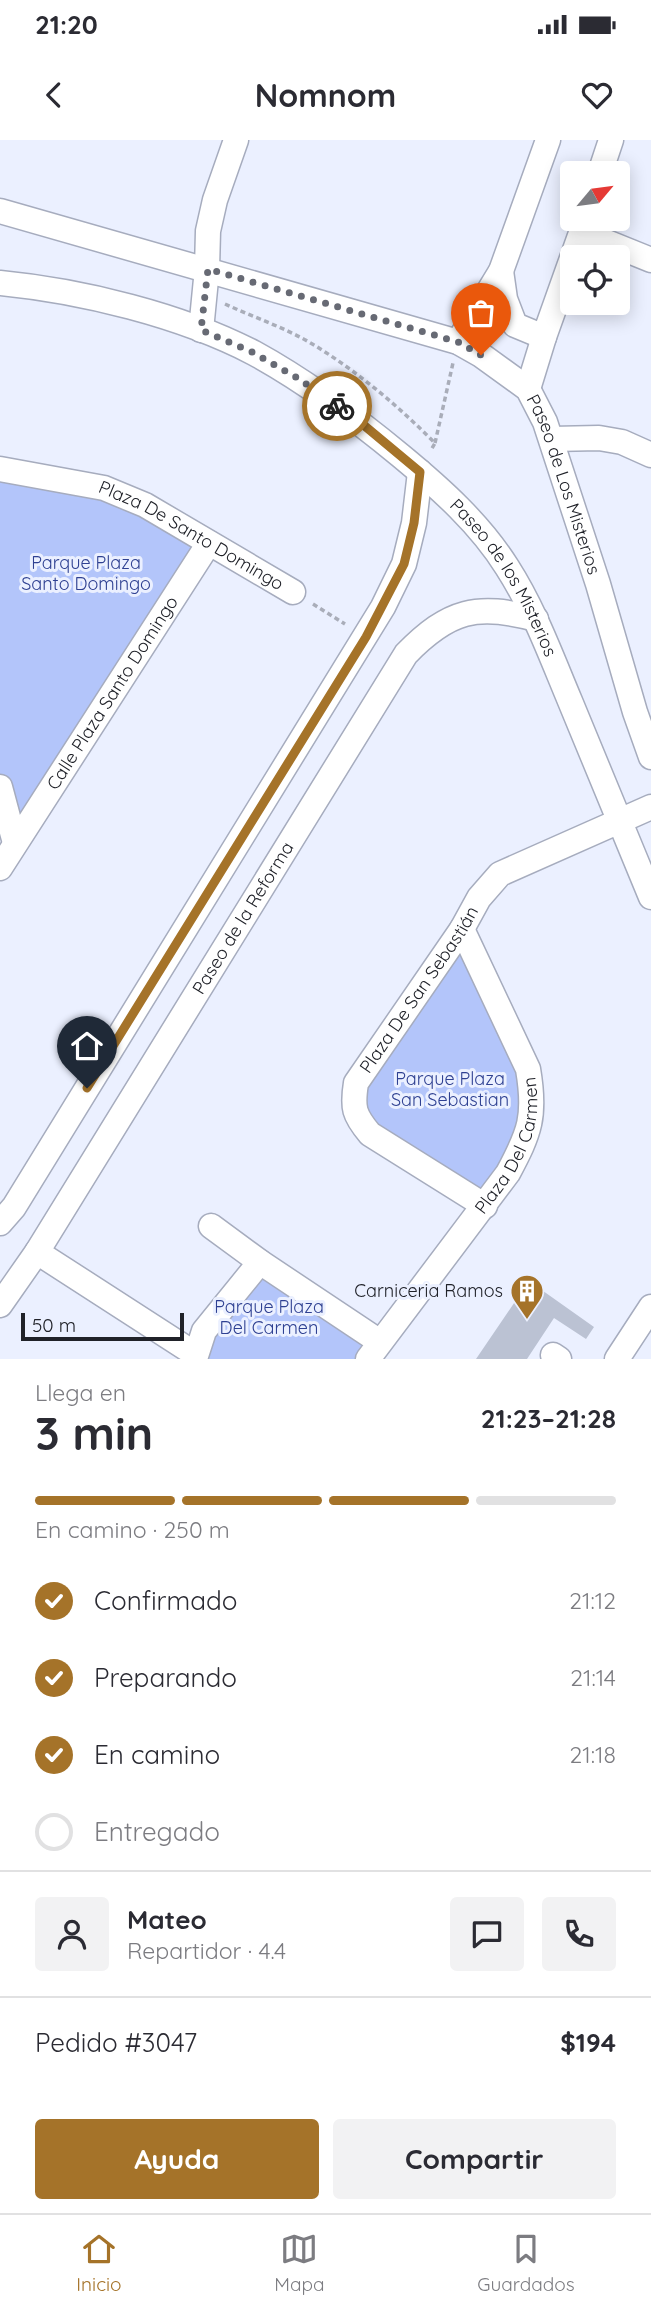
<!DOCTYPE html>
<html lang="es">
<head>
<meta charset="utf-8">
<style>
	body { margin:0; font-family:Quicksand,sans-serif; background:#f2f2f3; color:#2b2b33; height:100vh; display:flex; flex-direction:column; font-size:26px; white-space:nowrap }
	* { box-sizing:border-box; margin:0 }
	p { font-size:23px; color:#7c7c81 }
	.icon { flex:none; width:38px; height:38px; fill:none; stroke:currentColor; stroke-width:2; stroke-linecap:round; stroke-linejoin:round }
	.map { position:relative; height:1219px; overflow:hidden }
	.drawer { display:flex; flex-direction:column; background:#fff; flex:1 }
	.drawer>* { flex:none }
	.needle { width:46px; rotate:61deg }
	.buttons { position:absolute; left:560px; top:21px; display:grid; gap:14px }
	.buttons a { display:grid; place-items:center; width:70px; height:70px; border-radius:7px; background:#fff; box-shadow:0 4px 18px #0003; font-size:35px }
	.scale { position:absolute; left:21px; bottom:18px; width:163px; box-sizing:border-box; padding-left:7px; border:4px solid #202229; border-top:0; font-size:19px; line-height:24px; white-space:nowrap; color:#202229; -webkit-text-stroke:5px #ebf0ff; paint-order:stroke }
	.pin { position:absolute; display:grid; place-items:center; width:60px; height:60px; color:#fff; margin:-72px -30px; border-radius:50% 50% 50% 0; rotate:-45deg; box-shadow:0 0 7px #0007 }
	.pin .icon { rotate:45deg }
	.courier { position:absolute; display:grid; place-items:center; width:70px; height:70px; margin:-35px; border:5px solid #a57329; border-radius:50%; background:#fff; color:#222; box-shadow:0 2px 9px #0007 }
	.overview em { font-style:normal; font-weight:700 }
	.overview div { display:flex; flex-direction:column-reverse }
	.overview { display:flex; align-items:center; justify-content:space-between; height:119px; padding:0 35px }
	h1 { font-size:46px; font-weight:700; line-height:52px }
	.bar { display:grid; grid-template-columns:repeat(4,1fr); gap:10px 7px; align-content:center; height:84px; padding:0 35px }
	.bar i { height:9px; border-radius:5px; background:#e1e1e2 }
	.bar .active { background:#a57329 }
	.bar p { grid-column:span 4 }
	.line { display:flex; align-items:center; gap:18px; padding:0 35px; border-top:2px solid #e1e1e2 }
	.line div { flex:1 }
	.round { display:grid; place-items:center; flex:none; width:74px; height:74px; border-radius:7px; background:#f2f2f3 }
	ol { padding:0 35px; list-style:none }
	li { display:flex; align-items:center; gap:21px; height:77px }
	li p { margin-inline-start:auto }
	li .icon { padding:7px; border-radius:50%; background:#a57329; color:#fff; stroke-width:4 }
	li:last-child { color:#7c7c81 }
	li i { width:38px; height:38px; border:4px solid #e1e1e2; border-radius:50% }
	.button { display:flex; gap:14px; margin-top:auto; padding:14px 35px }
	.button a { flex:1; height:80px; border-radius:7px; background:#a57329; color:#fff; font-size:28px; font-weight:700; line-height:80px; text-align:center }
	.button a+a { background:#f2f2f3; color:#2b2b33 }
	.status { display:flex; justify-content:space-between; align-items:center; height:49px; padding:0 35px; background:#fff; direction:ltr }
	.status svg { height:19px; fill:currentColor }
	header { display:flex; justify-content:space-between; align-items:center; height:91px; padding:0 35px; background:#fff; font-size:32px; font-weight:700 }
	.tab-bar { display:flex; justify-content:space-around; align-items:center; height:98px; border-top:2px solid #e1e1e2; background:#fff; font-size:19px; color:#7c7c81 }
	.tab-bar a { display:grid; justify-items:center; gap:4px }
	.tab-bar .active { color:#a57329 }
	.map>svg:first-child { display:block }
</style>
</head>
<body>
<div class="status"><b>21:20</b><svg viewBox="0 0 49 12"><path d="M0 12V9h3v3zM5 12V6h3v6zM10 12V3h3v9zM15 12V0h3v12zM26 1h20v11H26zM47 4h2v5h-2z"/></svg></div>
<header><svg class="icon" aria-label="back" viewBox="0 0 24 24"><path d="M15 5l-7 7 7 7"/></svg>Nomnom<svg class="icon" aria-label="heart" viewBox="0 0 24 24"><path d="M12 20l-8-8c-3-5 5-10 8-4 3-6 11-1 8 4z"/></svg></header>
<div class="map">
<svg width="651" height="1219" viewBox="0 0 651 1219">
	<rect width="100%" height="100%" fill="#ebf0ff"/>
	<path fill="#b3c5fa" d="M0 329 65 340 209 403 15 703 0 647Z
		M462 789 532 954 485 1066 370 994 356 943Z
		M260 1122 380 1202 368 1219H195Z"/>
	<path fill="#bbc2d3" d="M529 1141 594 1187 586 1199 554 1178 527 1219H476Z"/>
	<g fill="none" stroke-linecap="round" stroke-linejoin="round">
		<defs>
			<g id="minor">
				<path d="M600 33 611 0"/>
				<path id="s1" d="M0 71 458 202 481 215 528 249 545 282 598 444 635 572 651 617"/>
				<path d="M582 92 651 120"/>
				<path d="M501 131 505 159 515 185 544 197"/>
				<path id="s2" d="M0 143C82 151 181 175 254 213 307 242 355 278 401 316 441 349 480 384 507 427 534 469 551 516 570 561 597 627 624 692 651 757"/>
				<path d="M201 190 207 129 208 91 215 60 236 0"/>
				<path d="M458 202 501 131 548 0"/>
				<path d="M528 249 544 197 586 79"/>
				<path d="M552 299 599 298 622 302 651 315"/>
				<path id="s3" d="M0 329 104 348 145 365 293 452"/>
				<path d="M0 647 15 703"/>
				<path id="s4" d="M0 728 209 403"/>
				<path id="s5" d="M485 1066 370 994C354 975 352 968 356 943L462 789 479 758 500 734 651 667"/>
				<path d="M0 1083 14 1067 383 467 404 424 414 383 420 332"/>
				<path d="M211 1086 260 1122 380 1202"/>
				<path d="M37 1112 195 1214"/>
				<path id="s6" d="M0 1165 37 1112 406 514C449 470 477 463 536 479"/>
				<path d="M553 1215 559 1219"/>
				<path d="M195 1219 204 1191 260 1122"/>
				<path id="s7" d="M368 1219 508 1033C530 992 536 976 528 929L462 789"/>
				<path d="M617 1219 651 1167"/>
			</g>
		</defs>
		<use href="#minor" stroke="#a6acbe" stroke-width="27"/>
		<path stroke="#a9adb9" stroke-width="3.5" stroke-dasharray="5 3.5" stroke-linecap="butt" d="M225 164C253 177 283 187 309 202 356 230 397 265 435 303L431 310
			M435 303 453 223
			M313 464 345 484"/>
		<use href="#minor" stroke="#fff" stroke-width="24"/>
	</g>
	<g fill="none" stroke-linecap="round" stroke-linejoin="round">
		<path stroke="#676a74" stroke-width="7" stroke-dasharray="0 12.6" d="M337 266 299 239 252 212 201 190 208 129 458 202 481 215"/>
		<path stroke="#a57329" stroke-width="9" d="M87 948 366 497 404 424 414 383 420 332 360 282 337 266"/>
	</g>
	<defs>
		<symbol id="building-pin" viewBox="-11 -11 22 30"><path d="M0 17L-7.5 6A9.5 9.5 0 1 1 7.5 6Z" fill="#a57329" stroke="#ebf0ff"/><path d="M-4-6H4V6H1V3H-1V6H-4ZM-2.5-4.3h1.7v1.8h-1.7ZM.8-4.3h1.7v1.8H.8ZM-2.5-1h1.7V.8h-1.7ZM.8-1h1.7V.8H.8Z" fill="#fff"/></symbol>
	</defs>
	<g fill-rule="evenodd">
		<use href="#building-pin" x="508" y="1132" width="38" height="52"/>
	</g>
	<g text-anchor="middle" stroke-width="6" stroke-linejoin="round" paint-order="stroke">
		<g font-size="18" fill="#202229" stroke="#ebf0ff">
			<text dy="6" stroke="none"><textPath href="#s1" startOffset="663">Paseo de Los Misterios</textPath></text>
			<text dy="6" stroke="none"><textPath href="#s3" startOffset="205">Plaza De Santo Domingo</textPath></text>
			<text dy="6" stroke="none"><textPath href="#s2" startOffset="606">Paseo de los Misterios</textPath></text>
			<text dy="6" stroke="none"><textPath href="#s4" startOffset="208">Calle Plaza Santo Domingo</textPath></text>
			<text dy="6" stroke="none"><textPath href="#s6" startOffset="457">Paseo de la Reforma</textPath></text>
			<text dy="6" stroke="none"><textPath href="#s5" startOffset="304">Plaza De San Sebastián</textPath></text>
			<text dy="6" stroke="none"><textPath href="#s7" startOffset="259">Plaza Del Carmen</textPath></text>
		</g>
		<g font-size="18" fill="#2e4092" stroke="#ebf0ff">
			<text x="86" y="429">Parque Plaza<tspan x="86" dy="21">Santo Domingo</tspan></text>
			<text x="450" y="945">Parque Plaza<tspan x="450" dy="21">San Sebastian</tspan></text>
			<text x="269" y="1173">Parque Plaza<tspan x="269" dy="21">Del Carmen</tspan></text>
		</g>
		<g font-size="18" fill="#202229" stroke="#ebf0ff" text-anchor="end">
			<text x="503" y="1157">Carniceria Ramos</text>
		</g>
	</g>
</svg>
<div class="buttons">
<a><svg class="needle" viewBox="-14 -14 28 28"><path d="M0-13l5 13h-10z" fill="#e53935"/><path d="M0 13l5-13h-10z" fill="#7c7c81"/></svg></a>
<a><svg class="icon" aria-label="locate" viewBox="0 0 24 24"><circle cx="12" cy="12" r="6"/><path d="M12 2v4M12 18v4M2 12h4M18 12h4"/></svg></a>
</div>
<div class="scale">50 m</div>
<div class="pin" style="left:481px;top:215px;background:#ea580c"><svg class="icon" aria-label="bag" viewBox="0 0 24 24"><path d="M5 8h14l-1 12H6zM9 8a3 3 0 0 1 6 0"/></svg></div>
<div class="pin" style="left:87px;top:948px;background:#1f2937"><svg class="icon" aria-label="home" viewBox="0 0 24 24"><path d="M3 11l9-7 9 7M6 9v11h12V9"/></svg></div>
<div class="courier" style="left:337px;top:266px"><svg class="icon" aria-label="bike" viewBox="0 0 24 24"><circle cx="6" cy="16" r="4"/><circle cx="18" cy="16" r="4"/><path d="M6 16l4-8h5l3 8M10 8l3 8H6M13 5h3"/></svg></div>
</div>
<section class="drawer">
<div class="overview"><div><h1>3 min</h1><p>Llega en</p></div><em>21:23–21:28</em></div>
<div class="bar"><i class="active"></i><i class="active"></i><i class="active"></i><i></i><p>En camino · 250 m</p></div>
<ol>
<li><svg class="icon" aria-label="check" viewBox="0 0 24 24"><path d="M5 12l5 5 9-10"/></svg>Confirmado<p>21:12</p></li>
<li><svg class="icon" aria-label="check" viewBox="0 0 24 24"><path d="M5 12l5 5 9-10"/></svg>Preparando<p>21:14</p></li>
<li><svg class="icon" aria-label="check" viewBox="0 0 24 24"><path d="M5 12l5 5 9-10"/></svg>En camino<p>21:18</p></li>
<li><i></i>Entregado</li>
</ol>
<div class="line" style="height:126px"><a class="round"><svg class="icon" aria-label="person" viewBox="0 0 24 24"><circle cx="12" cy="8" r="4"/><path d="M4 21q1-7 8-7t8 7"/></svg></a><div><b>Mateo</b><p>Repartidor · 4.4</p></div><a class="round"><svg class="icon" aria-label="chat" viewBox="0 0 24 24"><path d="M4 5h16v11H9l-5 4z"/></svg></a><a class="round"><svg class="icon" aria-label="phone" viewBox="0 0 24 24"><path d="M5 4h4l2 5-3 2q2 4 5 5l2-3 5 2v4C11 20 4 13 5 4z"/></svg></a></div>
<div class="line" style="height:91px"><div>Pedido #3047</div><b>$194</b></div>
<div class="button"><a>Ayuda</a><a>Compartir</a></div>
</section>
<nav class="tab-bar">
<a class="active"><svg class="icon" aria-label="home" viewBox="0 0 24 24"><path d="M3 11l9-7 9 7M6 9v11h12V9"/></svg>Inicio</a>
<a><svg class="icon" aria-label="map" viewBox="0 0 24 24"><path d="M3 6l6-2 6 2 6-2v14l-6 2-6-2-6 2zM9 4v14M15 6v14"/></svg>Mapa</a>
<a><svg class="icon" aria-label="saved" viewBox="0 0 24 24"><path d="M7 4h10v16l-5-4-5 4z"/></svg>Guardados</a>
</nav>
</body>
</html>
